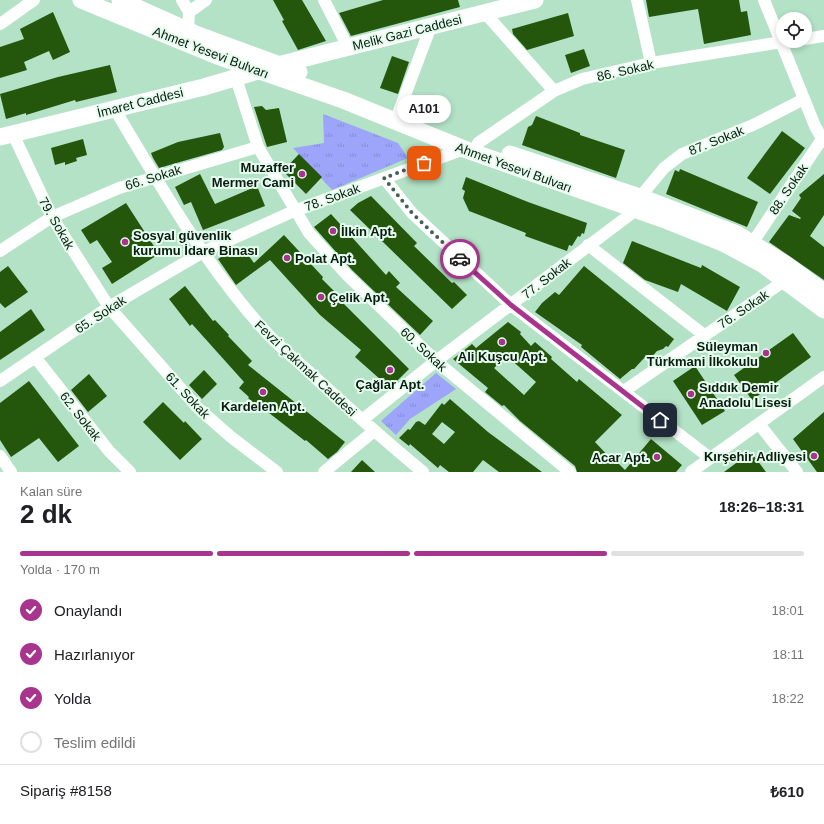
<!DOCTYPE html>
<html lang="tr">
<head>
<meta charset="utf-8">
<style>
	body { margin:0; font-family:Helvetica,sans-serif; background:#f2f2f2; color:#202124; height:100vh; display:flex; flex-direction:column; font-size:15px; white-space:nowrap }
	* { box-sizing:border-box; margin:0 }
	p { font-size:13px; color:#757577 }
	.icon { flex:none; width:22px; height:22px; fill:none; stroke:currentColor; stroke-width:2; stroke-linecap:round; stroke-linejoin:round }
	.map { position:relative; height:472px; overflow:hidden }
	.sheet { display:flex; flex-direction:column; background:#fff; flex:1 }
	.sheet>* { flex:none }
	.buttons { position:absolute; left:776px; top:12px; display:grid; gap:8px }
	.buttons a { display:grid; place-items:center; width:36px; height:36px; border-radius:50%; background:#fff; box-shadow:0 2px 6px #0003; font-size:20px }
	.pin { position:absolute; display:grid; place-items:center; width:34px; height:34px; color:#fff; margin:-17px; border-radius:8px; box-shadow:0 2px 6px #0006 }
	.courier { position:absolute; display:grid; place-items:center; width:40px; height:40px; margin:-20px; border:3px solid #a8348e; border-radius:50%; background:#fff; color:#222; box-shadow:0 1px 5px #0007 }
	.bubble { position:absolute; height:28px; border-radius:14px; background:#fff; box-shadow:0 2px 6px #0003; font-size:13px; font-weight:600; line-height:28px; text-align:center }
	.summary em { font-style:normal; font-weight:600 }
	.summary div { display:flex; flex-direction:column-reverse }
	.summary { display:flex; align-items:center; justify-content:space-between; height:68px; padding:0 20px }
	h1 { font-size:26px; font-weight:600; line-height:30px }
	.bar { display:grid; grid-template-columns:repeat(4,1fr); gap:6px 4px; align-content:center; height:48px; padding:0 20px }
	.bar i { height:5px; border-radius:3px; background:#e0e0e0 }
	.bar .current { background:#a8348e }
	.bar p { grid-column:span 4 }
	.line { display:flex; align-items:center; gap:10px; padding:0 20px; border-top:1px solid #e0e0e0 }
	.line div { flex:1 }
	ol { padding:0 20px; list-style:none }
	li { display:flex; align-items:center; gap:12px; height:44px }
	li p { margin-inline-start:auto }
	li .icon { padding:4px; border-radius:50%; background:#a8348e; color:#fff; stroke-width:4 }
	li:last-child { color:#757577 }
	li i { width:22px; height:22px; border:2px solid #e0e0e0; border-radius:50% }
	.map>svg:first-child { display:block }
</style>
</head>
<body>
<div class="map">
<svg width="824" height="472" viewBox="0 0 824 472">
	<defs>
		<pattern id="park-tufts" width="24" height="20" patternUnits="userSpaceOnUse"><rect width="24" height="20" fill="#9ca5fa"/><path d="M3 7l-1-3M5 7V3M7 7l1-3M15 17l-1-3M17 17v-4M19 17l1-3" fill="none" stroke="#858dd5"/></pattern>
	</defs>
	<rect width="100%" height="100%" fill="#b3e2c6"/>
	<path fill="url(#park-tufts)" d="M323 114 398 143 408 158 332 190 293 148 324 143Z
		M436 373 456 389 410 419 396 435 381 421Z"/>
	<path fill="#24570c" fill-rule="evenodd" d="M273 0H302L326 41 298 50 282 21 284 20Z
		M383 0H458L460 7 351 36 339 13Z
		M646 0H739L741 12 747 11 751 35 704 44 698 9 649 17Z
		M53 12 70 52 53 60 49 51 24 62 27 70 0 78V47L24 39 20 29Z
		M568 13 574 36 527 50 513 34 512 29Z
		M584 49 590 66 571 73 565 55Z
		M392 56 409 62 398 94 380 88Z
		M110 65 117 92 76 102 75 100 26 115V113L6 119 0 94 58 77Z
		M262 106 266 110 279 108 287 142 267 147 254 107Z
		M536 116 580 133V135L625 150 616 178 522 145 528 127 532 125Z
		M782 131 805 148 770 194 747 178Z
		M220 133 224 147 222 150 159 168 153 158 151 153 178 142Z
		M83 139 87 155 76 158 77 161 65 165V162L55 165 51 148Z
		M299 154 322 177 306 194 283 171Z
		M680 169 758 202 747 227 666 194 675 170 679 172Z
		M200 174 215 204 257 186 265 206 203 230 191 202 184 205 175 187Z
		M824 174V215L810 236 824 247V280L769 242 789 215 800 219 801 218 792 211 801 198 799 195Z
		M466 177 528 202 587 223 584 234 582 233 580 237 578 236 572 246 569 245 567 251 525 236 526 233 469 211 463 198 465 191 462 189Z
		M371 196 417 243 414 246 452 283 454 282 467 295 452 309 350 210 358 203Z
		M126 203 159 254 112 284 102 268 112 262 97 240 90 244 81 230Z
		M331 214 386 275 389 271 400 283 396 287 433 321 420 335 352 270 314 227Z
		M284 235 323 277 322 279 340 297 339 299 409 369 390 388 355 357 361 350 320 315 270 260 236 285 218 259 224 255 243 248 254 263Z
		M632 241 701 268 702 265 740 287 727 311 681 284 678 292 645 280 623 263Z
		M8 266 28 292 5 308 0 303V272Z
		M584 266 674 339 668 347 666 346 663 349 657 351 649 360 645 357 634 369H632L620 379 581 347 582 345 535 312 542 303 555 292 559 295Z
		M185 286 213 321 215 320 229 335 228 336 252 361 248 365 345 442 337 452 328 459 306 440 305 441 255 402 254 403 248 398 249 397 239 388 244 382 192 324 190 326 169 299Z
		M31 309 45 330 0 360V332Z
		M508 322 521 332 520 334 531 346 535 342 552 357 551 359 577 382 579 379 622 415 595 442 612 460 614 459 625 470 651 439 682 465 676 472H577L575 466 520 421 504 405 502 406 485 392 488 388 453 359 472 344 476 348ZM507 356 536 382 524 395 494 368Z
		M793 333 811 357 752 400 734 375Z
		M695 366 725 411 702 425 673 381Z
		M204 370 217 384 202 399 189 385Z
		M89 374 107 396 88 412 71 390Z
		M29 381 79 446 58 462 39 438 11 457 0 440V403Z
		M450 399 488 432 542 472H499L483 460 473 472H449L440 465 438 468 410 444 409 446 399 438 408 429 410 430 416 422 419 421 425 425 442 403 444 405ZM442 422 455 432 444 444 432 434Z
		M163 402 184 423 185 421 202 439 180 460 143 422Z
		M824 412V472H817L793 439Z
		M751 452 766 472H724Z
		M362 460 375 472H351Z"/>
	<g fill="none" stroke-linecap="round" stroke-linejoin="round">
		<path stroke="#fff" stroke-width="12" d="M182 0 189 12 188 31
			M324 0 348 47
			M637 0 651 63
			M764 0 815 126 824 142
			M189 12 206 0
			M485 13 554 91
			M0 24 34 0
			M805 39 824 36
			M236 78 258 147 309 233 347 275 436 361 570 472
			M114 108C160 185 205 265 265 331 277 345 293 357 307 370 345 405 383 439 423 472
			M399 111 431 26
			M13 134 52 217 109 307 198 408 231 437 277 472
			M478 143 554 91 582 79 651 63 788 41
			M384 178 412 213 511 305 710 458
			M640 197 664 168 682 154 753 125 804 99
			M753 242 824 136
			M588 245 704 335
			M0 251 52 217 119 188 258 147
			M35 357 109 451 130 472
			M0 381 109 307 203 252 294 211 464 149
			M624 391 784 281
			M362 420 436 361 636 210
			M759 424 797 472
			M0 456 11 472
			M324 472 374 431
			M691 472 824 377"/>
		<path stroke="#fff" stroke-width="17" d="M81 0 217 56 343 100 464 149 668 221 723 243 762 264 824 310
			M120 0 198 35 299 72
			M0 137 204 87 278 65 535 0
			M510 154 640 197 737 234 784 263 824 292"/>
	</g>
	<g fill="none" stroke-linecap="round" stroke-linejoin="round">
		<path stroke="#456151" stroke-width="4" stroke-dasharray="0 7.2" d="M424 163 384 178 412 213 460 259"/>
		<path stroke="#a8348e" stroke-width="5" d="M460 259 511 305 660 420"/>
	</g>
	<g fill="#a8348e" stroke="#e6fdee" stroke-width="1.5">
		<circle cx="302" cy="174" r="4"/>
		<circle cx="333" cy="231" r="4"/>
		<circle cx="125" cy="242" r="4"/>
		<circle cx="287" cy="258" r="4"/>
		<circle cx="321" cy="297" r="4"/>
		<circle cx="502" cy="342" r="4"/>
		<circle cx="766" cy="353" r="4"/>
		<circle cx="390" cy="370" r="4"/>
		<circle cx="263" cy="392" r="4"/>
		<circle cx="691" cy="394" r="4"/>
		<circle cx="814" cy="456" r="4"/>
		<circle cx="657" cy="457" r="4"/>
	</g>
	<g text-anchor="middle" stroke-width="4" stroke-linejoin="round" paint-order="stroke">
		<g font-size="13" fill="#0a1c12" stroke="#e6fdee">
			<text transform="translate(407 32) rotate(-14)" y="5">Melik Gazi Caddesi</text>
			<text transform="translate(211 52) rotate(21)" y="5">Ahmet Yesevi Bulvarı</text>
			<text transform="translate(625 70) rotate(-13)" y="5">86. Sokak</text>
			<text transform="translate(140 102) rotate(-14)" y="5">İmaret Caddesi</text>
			<text transform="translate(716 140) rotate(-22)" y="5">87. Sokak</text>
			<text transform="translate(514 167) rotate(20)" y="5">Ahmet Yesevi Bulvarı</text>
			<text transform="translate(153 177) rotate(-17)" y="5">66. Sokak</text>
			<text transform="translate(788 189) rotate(-56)" y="5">88. Sokak</text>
			<text transform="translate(332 197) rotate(-20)" y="5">78. Sokak</text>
			<text transform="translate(57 223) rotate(60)" y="5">79. Sokak</text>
			<text transform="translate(546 278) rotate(-38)" y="5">77. Sokak</text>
			<text transform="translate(743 309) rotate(-34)" y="5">76. Sokak</text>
			<text transform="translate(100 314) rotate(-33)" y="5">65. Sokak</text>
			<text transform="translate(424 349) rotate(43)" y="5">60. Sokak</text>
			<text transform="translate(306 368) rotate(43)" y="5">Fevzi Çakmak Caddesi</text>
			<text transform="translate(188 395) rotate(47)" y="5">61. Sokak</text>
			<text transform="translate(81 416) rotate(52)" y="5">62. Sokak</text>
		</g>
		<g font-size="13" font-weight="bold" fill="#0a1c12" stroke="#e6fdee" text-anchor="start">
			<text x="294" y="172" text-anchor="end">Muzaffer<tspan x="294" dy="15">Mermer Cami</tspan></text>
			<text x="341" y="236">İlkin Apt.</text>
			<text x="133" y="240">Sosyal güvenlik<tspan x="133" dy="15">kurumu İdare Binası</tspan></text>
			<text x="295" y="263">Polat Apt.</text>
			<text x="329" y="302">Çelik Apt.</text>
			<text x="758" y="351" text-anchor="end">Süleyman<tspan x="758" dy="15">Türkmani İlkokulu</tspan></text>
			<text x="502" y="361" text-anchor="middle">Ali Kuşcu Apt.</text>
			<text x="390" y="389" text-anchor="middle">Çağlar Apt.</text>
			<text x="699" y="392">Sıddık Demir<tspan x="699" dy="15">Anadolu Lisesi</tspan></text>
			<text x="263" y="411" text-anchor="middle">Kardelen Apt.</text>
			<text x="806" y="461" text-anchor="end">Kırşehir Adliyesi</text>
			<text x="649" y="462" text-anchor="end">Acar Apt.</text>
		</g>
	</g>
</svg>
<div class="buttons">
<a><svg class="icon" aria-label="locate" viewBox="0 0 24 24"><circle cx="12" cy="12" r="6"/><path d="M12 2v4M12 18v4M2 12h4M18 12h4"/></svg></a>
</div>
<div class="pin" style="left:424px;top:163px;background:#ea580c"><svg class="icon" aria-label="bag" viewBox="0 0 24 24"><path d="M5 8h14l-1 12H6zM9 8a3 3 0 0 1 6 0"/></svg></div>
<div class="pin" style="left:660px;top:420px;background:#1f2937"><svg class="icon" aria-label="home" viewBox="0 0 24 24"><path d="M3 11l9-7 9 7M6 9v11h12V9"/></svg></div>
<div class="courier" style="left:460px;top:259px"><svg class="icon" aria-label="car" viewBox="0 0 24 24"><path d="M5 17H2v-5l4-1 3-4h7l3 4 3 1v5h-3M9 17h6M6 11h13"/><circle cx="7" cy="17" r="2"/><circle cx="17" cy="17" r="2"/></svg></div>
<div class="bubble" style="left:397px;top:95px;width:54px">A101</div>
</div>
<section class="sheet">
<div class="summary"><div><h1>2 dk</h1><p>Kalan süre</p></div><em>18:26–18:31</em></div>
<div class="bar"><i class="current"></i><i class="current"></i><i class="current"></i><i></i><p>Yolda · 170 m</p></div>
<ol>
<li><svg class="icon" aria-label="check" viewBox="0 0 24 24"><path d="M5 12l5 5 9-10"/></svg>Onaylandı<p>18:01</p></li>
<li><svg class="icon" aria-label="check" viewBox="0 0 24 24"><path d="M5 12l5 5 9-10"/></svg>Hazırlanıyor<p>18:11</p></li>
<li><svg class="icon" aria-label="check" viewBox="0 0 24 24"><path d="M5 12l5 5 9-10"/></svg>Yolda<p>18:22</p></li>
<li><i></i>Teslim edildi</li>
</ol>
<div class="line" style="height:52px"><div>Sipariş #8158</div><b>₺610</b></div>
</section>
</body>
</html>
